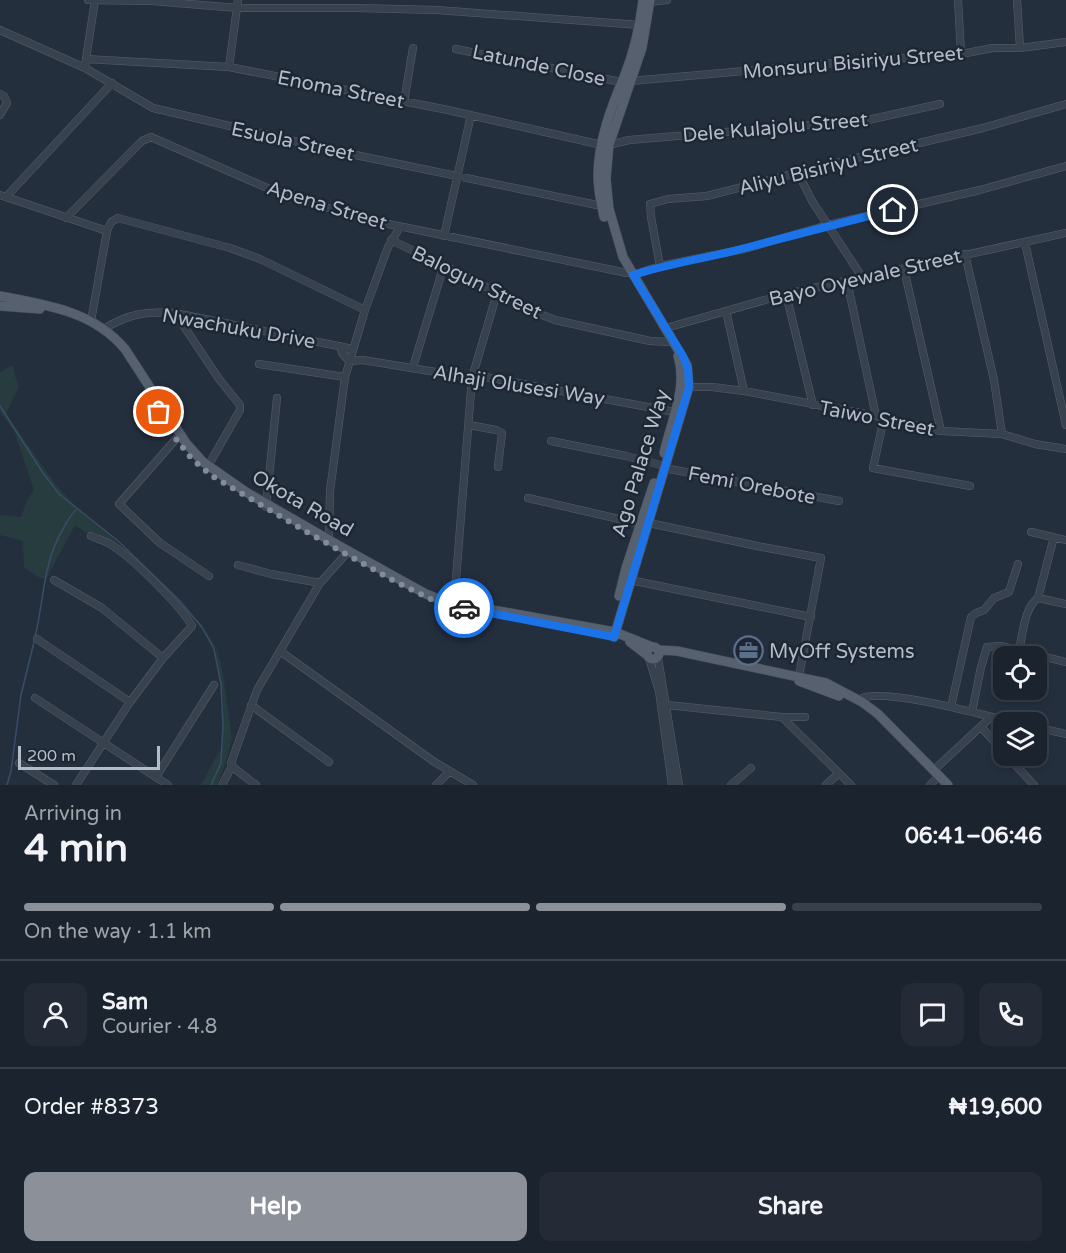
<!DOCTYPE html>
<html lang="en">
<head>
<meta charset="utf-8">
<style>
	body { margin:0; font-family:"Varela Round",sans-serif; background:#242b36; color:#f1f3f6; height:100vh; display:flex; flex-direction:column; font-size:22px; white-space:nowrap }
	* { box-sizing:border-box; margin:0 }
	p { font-size:20px; color:#a0a4aa }
	.icon { flex:none; width:33px; height:33px; fill:none; stroke:currentColor; stroke-width:2; stroke-linecap:round; stroke-linejoin:round }
	.map { position:relative; height:785px; overflow:hidden }
	.details { display:flex; flex-direction:column; background:#1b232e; flex:1 }
	.details>* { flex:none }
	.buttons { position:absolute; left:993px; top:646px; display:grid; gap:12px }
	.buttons a { display:grid; place-items:center; width:54px; height:54px; border-radius:12px; background:#1b232e; box-shadow:0 3px 9px #0003,0 0 0 2px #39404a; font-size:30px }
	.scale { position:absolute; left:18px; bottom:15px; width:142px; box-sizing:border-box; padding-left:6px; border:3px solid #b4bcc9; border-top:0; font-size:16px; line-height:21px; white-space:nowrap; color:#b4bcc9; -webkit-text-stroke:4px #1d2633; paint-order:stroke }
	.pin { position:absolute; display:grid; place-items:center; width:51px; height:51px; color:#fff; margin:-26px; border:3px solid #fff; border-radius:50%; box-shadow:0 2px 6px #0007 }
	.courier { position:absolute; display:grid; place-items:center; width:60px; height:60px; margin:-30px; border:4px solid #1a73e8; border-radius:50%; background:#fff; color:#222; box-shadow:0 2px 8px #0007 }
	.overview em { font-style:normal; font-weight:700 }
	.overview div { display:flex; flex-direction:column-reverse }
	.overview { display:flex; align-items:center; justify-content:space-between; height:102px; padding:0 24px }
	h1 { font-size:39px; font-weight:700; line-height:45px }
	.bar { display:grid; grid-template-columns:repeat(4,1fr); gap:9px 6px; align-content:center; height:72px; padding:0 24px }
	.bar i { height:8px; border-radius:4px; background:#39404a }
	.bar .selected { background:#8c9099 }
	.bar p { grid-column:span 4 }
	.line { display:flex; align-items:center; gap:15px; padding:0 24px; border-top:2px solid #39404a }
	.line div { flex:1 }
	.round { display:grid; place-items:center; flex:none; width:63px; height:63px; border-radius:12px; background:#242b36 }
	.primary-button { display:flex; gap:12px; margin-top:auto; padding:12px 24px }
	.primary-button a { flex:1; height:69px; border-radius:12px; background:#8c9099; color:#fff; font-size:24px; font-weight:700; line-height:69px; text-align:center }
	.primary-button a+a { background:#242b36; color:#f1f3f6 }
	.map>svg:first-child { display:block }
</style>
</head>
<body>
<div class="map">
<svg width="1066" height="785" viewBox="0 0 1066 785">
	<rect width="100%" height="100%" fill="#242f3e"/>
	<path fill="#263c3f" d="M13 365 15 376 19 386 6 414 56 485 83 514 110 536 178 600 202 626 216 647 222 668 232 739 224 768 217 785H201L223 744V696L219 680 216 649 196 622 143 572 75 525 46 579 38 577 24 567 23 541 0 535V515L21 517 27 500 34 490 14 430 0 412V372Z"/>
	<g fill="none" stroke-linecap="round" stroke-linejoin="round">
		<path stroke="#394d67" stroke-width="1.5" d="M0 406 43 473 59 494 118 541 178 599 202 627 214 649 221 684 223 725 221 763 211 785
			M35 637C44 600 43 562 63 529 67 522 70 515 76 510
			M7 785 11 771 21 695 34 642"/>
		<defs>
			<path id="minor" d="M88 0 152 1 238 8H357L437 10 640 25
				M958 0 961 54
				M1017 0 1020 48
				M650 2 667 0
				M0 30 85 68 153 108 341 152 602 206
				M456 49 621 82
				M86 59 95 0
				M229 67 238 0
				M85 68 86 59 229 67 448 110 602 145
				M631 81 858 61 961 54 993 48H1020L1066 42
				M0 94 4 96 7 103 0 115
				M404 102 413 48
				M609 145 629 140 868 120 940 104
				M798 173 812 201 862 277
				M0 195 107 231 91 321
				M6 197 112 83
				M66 218 142 141 151 137 265 187 311 203 374 221 627 273
				M107 231 111 222 118 218 230 248 260 259 365 310
				M444 236 471 115
				M391 240 462 274 527 309 555 320 650 341 670 342
				M1025 243 1066 425
				M965 254 994 380 1002 434
				M660 266 651 217 650 204 668 199 707 196 864 156 983 128 1066 104
				M904 269 941 431
				M633 275 660 266 744 249 828 225 980 190 1066 166
				M847 281 876 416
				M786 294 813 405
				M726 311 744 391
				M175 313 219 379 240 405V410L208 466
				M105 328C129 314 146 311 175 313L353 349
				M666 328 786 294 1066 233
				M340 346 342 353 349 361
				M349 361 363 360 472 378 480 376 675 412
				M259 364 345 377
				M413 367 444 265
				M689 387H712L744 391 876 416 941 431 1002 434 1035 444 1066 449
				M884 418 873 468 970 486
				M469 425 496 430 502 433 498 467
				M176 439 119 504 160 543 209 576
				M551 441 626 456 661 465
				M664 468 839 501
				M528 498 645 525
				M266 507 277 398
				M649 523 762 547 821 558 799 676
				M1031 532 1066 540
				M329 539 330 491 345 377 365 310 388 247 400 227
				M238 565 271 574 320 583
				M54 580 102 608 163 658
				M630 580 811 617
				M1038 598 1066 604
				M454 604 472 378 497 293
				M37 639 130 702
				M1019 650C1023 634 1024 608 1038 598L1054 537
				M280 651 433 761 473 785
				M649 658 659 691 672 785
				M658 658 679 785
				M35 698 168 785
				M862 702V698C888 688 986 716 1017 723
				M251 705 329 762
				M667 705 782 717 851 785
				M951 707 971 617 976 613 984 610 994 598 1009 592 1018 564
				M972 712 981 667 987 647 1001 646 1066 662
				M782 717H805
				M981 727 1004 752
				M1036 727 1066 734
				M1007 756 1034 785
				M19 763 54 785
				M934 770 991 717
				M156 777 214 685
				M76 785 130 702 163 658 192 626C181 606 128 553 108 543 103 540 97 539 91 536
				M222 785 232 766
				M256 785 235 769 231 763 257 690 320 583 346 554
				M436 785 449 772
				M731 785 751 768
				M826 785 839 773
				M930 785 939 776"/>
			<path id="major" d="M604 217C601 204 598 190 598 176 598 142 611 107 624 77 634 52 640 26 643 0
				M0 296C47 305 93 311 125 349L186 443 203 462 246 492 343 548 426 594 444 601 615 632 652 647
				M0 306 40 309
				M664 453C671 421 688 388 678 356
				M619 596 626 568 654 483
				M614 637 689 387 687 365 623 257 609 209 606 179 609 145 642 48 650 0
				M630 642 647 655
				M647 653a6 6 0 1 1 12 0a6 6 0 1 1-12 0Z
				M659 650 677 651 826 683 862 702 878 714 948 785
				M799 681 839 696"/>
		</defs>
		<use href="#minor" stroke="#565f6c" stroke-width="8"/>
		<use href="#major" stroke="#414a57" stroke-width="10"/>
		<use href="#minor" stroke="#38414e" stroke-width="7"/>
		<use href="#major" stroke="#56606e" stroke-width="9"/>
	</g>
	<g fill="none" stroke-linecap="round" stroke-linejoin="round">
		<path stroke="#828b98" stroke-width="6" stroke-dasharray="0 10.8" d="M159 412 176 439 191 458 212 476 305 531 394 581 435 601 464 608"/>
		<path stroke="#1a73e8" stroke-width="8" d="M464 608 614 637 689 387 688 369 683 356 633 275C670 263 708 258 745 248 795 235 844 222 893 210"/>
	</g>
	<defs>
		<symbol id="office-ring" viewBox="-11 -11 22 22"><circle r="9.5" fill="#1d2633" stroke="#5c6f8a" stroke-width="1.5"/><path d="M-6-3h4V-5.5h4V-3h4V5H-6ZM-1-4.5V-3h2v-1.5ZM-6 0V1H6V0Z" fill="#5c6f8a"/></symbol>
	</defs>
	<g fill-rule="evenodd">
		<use href="#office-ring" x="732" y="634" width="33" height="33"/>
	</g>
	<g text-anchor="middle" stroke-width="5" stroke-linejoin="round" paint-order="stroke">
		<g font-size="20" fill="#b4bcc9" stroke="#1d2633">
			<text transform="translate(853 62) rotate(-5)" y="7">Monsuru Bisiriyu Street</text>
			<text transform="translate(539 65) rotate(12)" y="7">Latunde Close</text>
			<text transform="translate(341 89) rotate(11)" y="7">Enoma Street</text>
			<text transform="translate(775 127) rotate(-5)" y="7">Dele Kulajolu Street</text>
			<text transform="translate(293 141) rotate(12)" y="7">Esuola Street</text>
			<text transform="translate(828 166) rotate(-14)" y="7">Aliyu Bisiriyu Street</text>
			<text transform="translate(327 205) rotate(17)" y="7">Apena Street</text>
			<text transform="translate(865 277) rotate(-13)" y="7">Bayo Oyewale Street</text>
			<text transform="translate(477 282) rotate(26)" y="7">Balogun Street</text>
			<text transform="translate(239 328) rotate(10)" y="7">Nwachuku Drive</text>
			<text transform="translate(519 385) rotate(9)" y="7">Alhaji Olusesi Way</text>
			<text transform="translate(877 418) rotate(11)" y="7">Taiwo Street</text>
			<text transform="translate(640 463) rotate(-73)" y="7">Ago Palace Way</text>
			<text transform="translate(752 485) rotate(11)" y="7">Femi Orebote</text>
			<text transform="translate(303 503) rotate(30)" y="7">Okota Road</text>
		</g>
		<g font-size="20" fill="#b4bcc9" stroke="#1d2633" text-anchor="start">
			<text x="769" y="658">MyOff Systems</text>
		</g>
	</g>
</svg>
<div class="buttons">
<a><svg class="icon" aria-label="locate" viewBox="0 0 24 24"><circle cx="12" cy="12" r="6"/><path d="M12 2v4M12 18v4M2 12h4M18 12h4"/></svg></a>
<a><svg class="icon" aria-label="layers" viewBox="0 0 24 24"><path d="M12 4l9 5-9 5-9-5zM3 14l9 5 9-5"/></svg></a>
</div>
<div class="scale">200 m</div>
<div class="pin" style="left:159px;top:412px;background:#ea580c"><svg class="icon" aria-label="bag" viewBox="0 0 24 24"><path d="M5 8h14l-1 12H6zM9 8a3 3 0 0 1 6 0"/></svg></div>
<div class="pin" style="left:893px;top:210px;background:#1f2937"><svg class="icon" aria-label="home" viewBox="0 0 24 24"><path d="M3 11l9-7 9 7M6 9v11h12V9"/></svg></div>
<div class="courier" style="left:464px;top:608px"><svg class="icon" aria-label="car" viewBox="0 0 24 24"><path d="M5 17H2v-5l4-1 3-4h7l3 4 3 1v5h-3M9 17h6M6 11h13"/><circle cx="7" cy="17" r="2"/><circle cx="17" cy="17" r="2"/></svg></div>
</div>
<section class="details">
<div class="overview"><div><h1>4 min</h1><p>Arriving in</p></div><em>06:41–06:46</em></div>
<div class="bar"><i class="selected"></i><i class="selected"></i><i class="selected"></i><i></i><p>On the way · 1.1 km</p></div>
<div class="line" style="height:108px"><a class="round"><svg class="icon" aria-label="person" viewBox="0 0 24 24"><circle cx="12" cy="8" r="4"/><path d="M4 21q1-7 8-7t8 7"/></svg></a><div><b>Sam</b><p>Courier · 4.8</p></div><a class="round"><svg class="icon" aria-label="chat" viewBox="0 0 24 24"><path d="M4 5h16v11H9l-5 4z"/></svg></a><a class="round"><svg class="icon" aria-label="phone" viewBox="0 0 24 24"><path d="M5 4h4l2 5-3 2q2 4 5 5l2-3 5 2v4C11 20 4 13 5 4z"/></svg></a></div>
<div class="line" style="height:78px"><div>Order #8373</div><b>₦19,600</b></div>
<div class="primary-button"><a>Help</a><a>Share</a></div>
</section>
</body>
</html>
